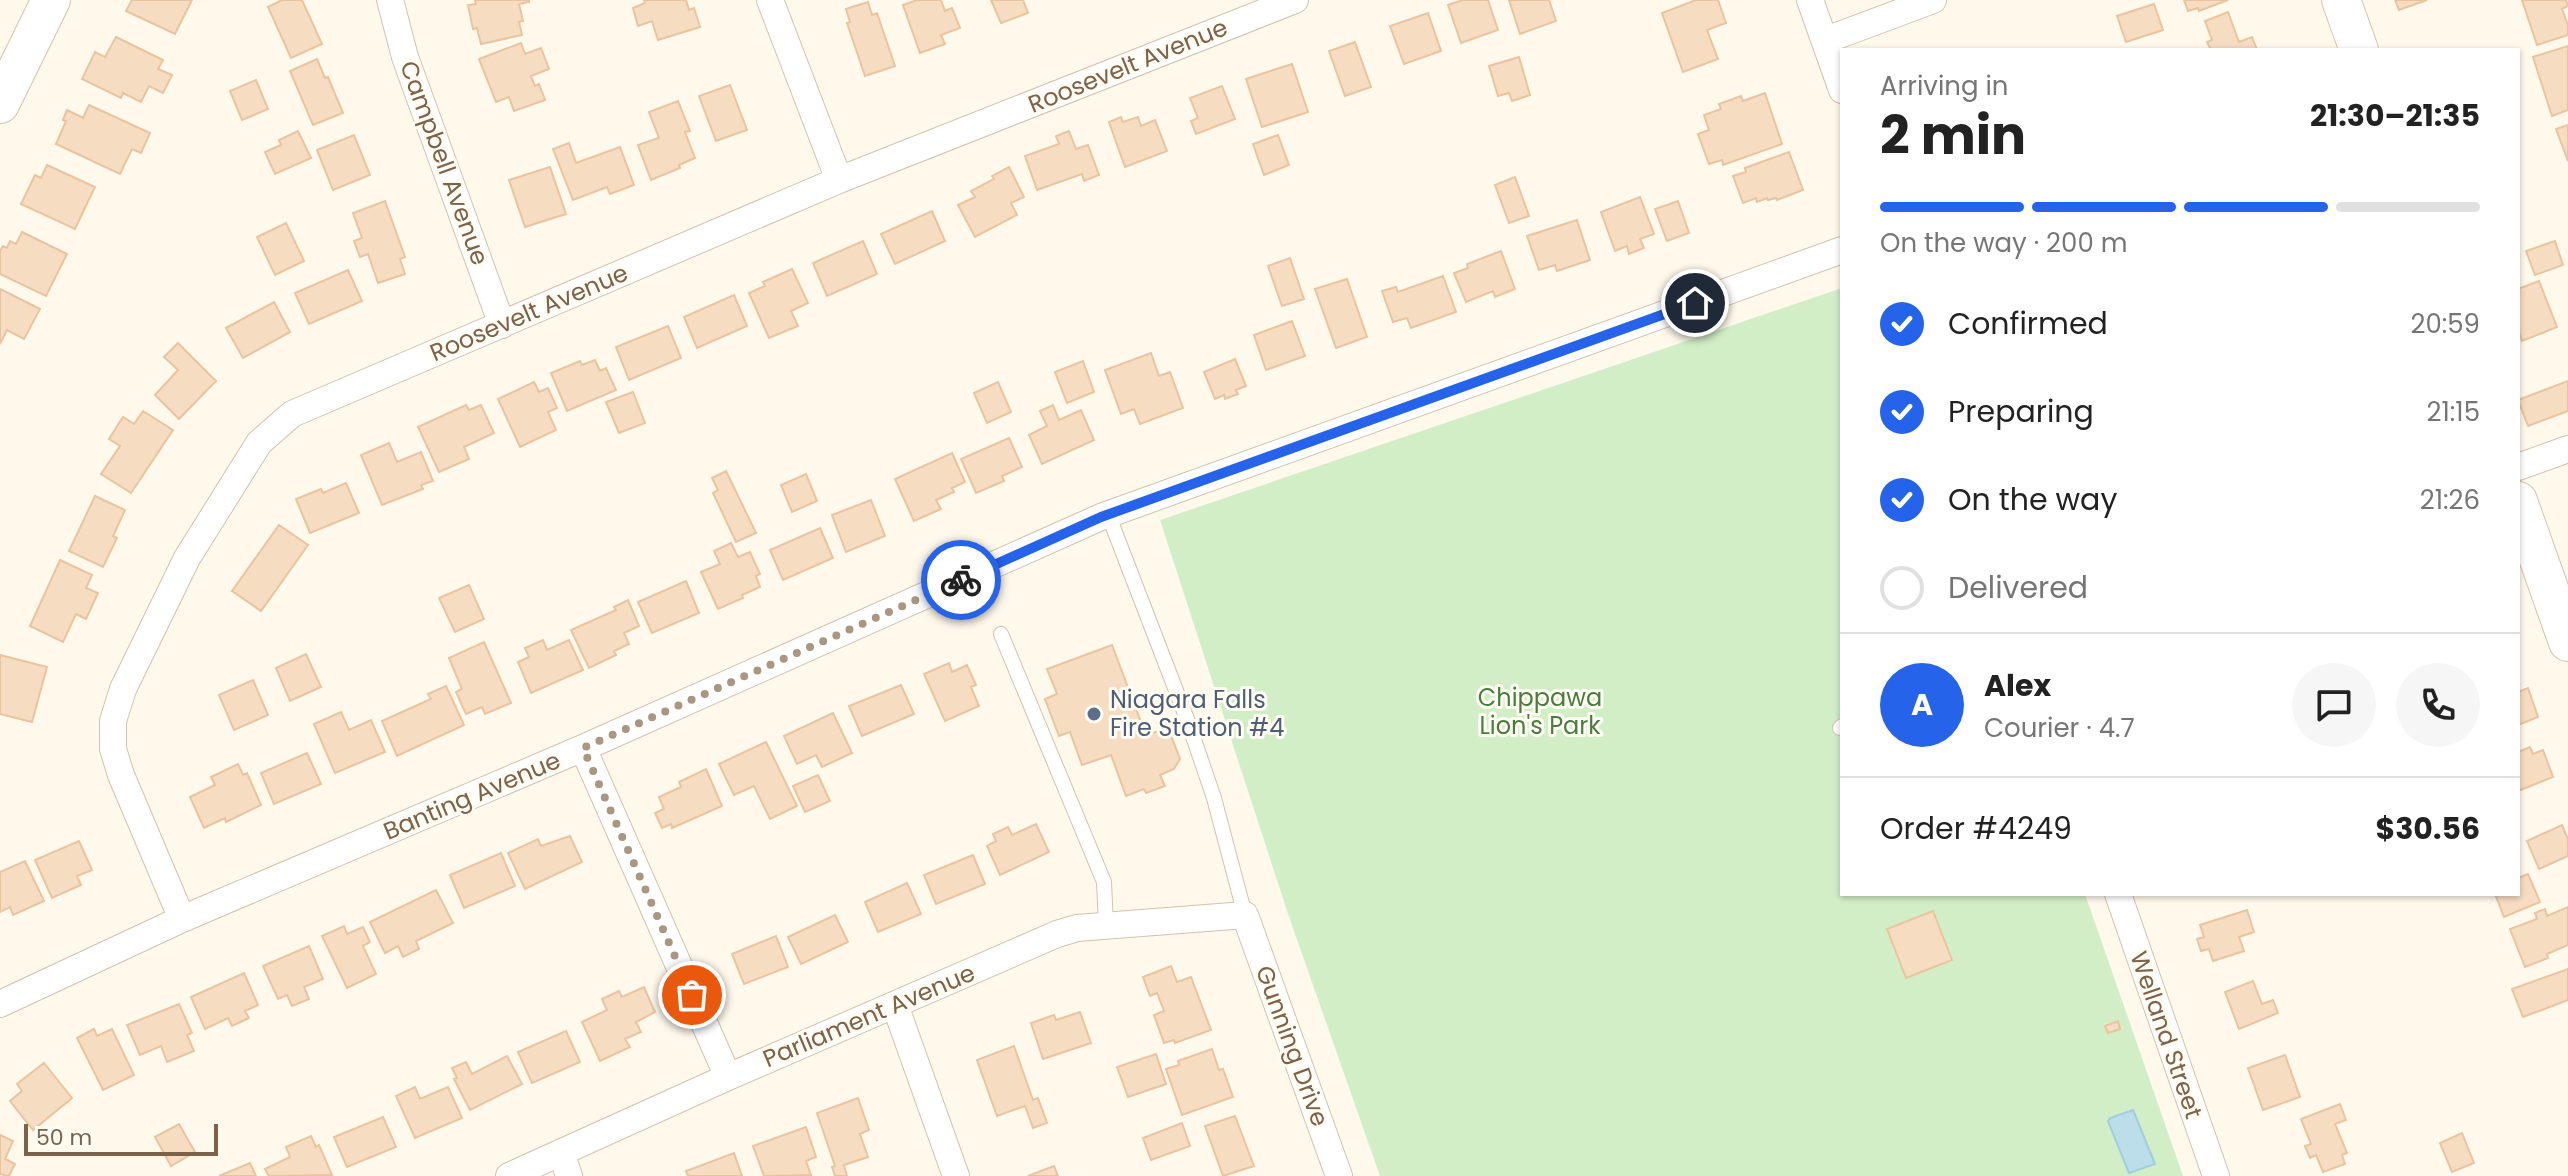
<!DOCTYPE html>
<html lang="en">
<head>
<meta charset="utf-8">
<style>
	body { margin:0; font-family:Poppins,sans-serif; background:#f6f6f6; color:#222; height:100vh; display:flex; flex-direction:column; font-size:30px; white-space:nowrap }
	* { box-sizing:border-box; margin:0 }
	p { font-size:26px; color:#767676 }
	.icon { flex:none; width:44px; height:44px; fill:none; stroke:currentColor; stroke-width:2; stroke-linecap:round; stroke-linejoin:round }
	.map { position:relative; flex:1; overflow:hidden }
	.panel { position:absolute; left:1840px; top:48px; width:680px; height:848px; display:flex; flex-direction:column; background:#fff; border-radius:0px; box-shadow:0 2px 6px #0004 }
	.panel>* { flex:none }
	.scale { position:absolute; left:24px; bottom:20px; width:194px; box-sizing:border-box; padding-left:8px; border:4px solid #7d624a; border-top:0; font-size:22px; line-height:28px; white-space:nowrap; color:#7d624a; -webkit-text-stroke:6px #fffcf3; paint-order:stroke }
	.pin { position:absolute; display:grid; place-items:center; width:68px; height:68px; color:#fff; margin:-34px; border:4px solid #fff; border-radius:50%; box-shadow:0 2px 8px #0007 }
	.courier { position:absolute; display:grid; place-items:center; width:80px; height:80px; margin:-40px; border:6px solid #2563eb; border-radius:50%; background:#fff; color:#222; box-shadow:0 2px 10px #0007 }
	.headline em { font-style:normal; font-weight:700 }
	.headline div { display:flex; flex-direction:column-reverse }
	.headline { display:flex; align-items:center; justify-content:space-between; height:136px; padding:0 40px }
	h1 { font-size:52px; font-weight:700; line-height:60px }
	.bar { display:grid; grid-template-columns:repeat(4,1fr); gap:12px 8px; align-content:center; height:96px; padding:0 40px }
	.bar i { height:10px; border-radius:6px; background:#e0e0e0 }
	.bar .active { background:#2563eb }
	.bar p { grid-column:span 4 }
	.line { display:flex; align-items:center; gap:20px; padding:0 40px; border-top:2px solid #e0e0e0 }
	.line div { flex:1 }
	.round { display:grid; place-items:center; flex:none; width:84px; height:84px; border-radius:42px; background:#f6f6f6 }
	ol { padding:0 40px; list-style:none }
	li { display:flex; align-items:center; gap:24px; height:88px }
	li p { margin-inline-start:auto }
	li .icon { padding:8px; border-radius:50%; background:#2563eb; color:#fff; stroke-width:4 }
	li:last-child { color:#767676 }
	li i { width:44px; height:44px; border:4px solid #e0e0e0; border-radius:50% }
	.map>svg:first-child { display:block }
</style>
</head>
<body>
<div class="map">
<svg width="2568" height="1176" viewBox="0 0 2568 1176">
	<rect width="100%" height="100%" fill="#fef9eb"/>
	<path fill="#d2eec7" d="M1842 288V894H2085L2183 1176H1380L1287 911 1160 520Z"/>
	<path fill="#bcdeea" stroke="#a2cddd" stroke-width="2" d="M2133 1110 2155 1164 2129 1173 2108 1121 2110 1118Z"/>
	<path fill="#f6dcc0" stroke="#eac49f" stroke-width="2" d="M132 0H192L175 34 126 11Z
		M282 0H302L322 44 291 58 268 7Z
		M475 0H529V2L519 4 523 21 519 22 522 35 481 44 477 28 473 29 468 5 476 4Z
		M644 0H686L689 10 694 8 700 27 658 40 652 21 638 26 633 8 645 3Z
		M917 0H941L945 11 952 8 960 28 941 35 945 44 920 53 903 5Z
		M991 0H1023L1028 13 1001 23Z
		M1463 0H1488L1498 30 1461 43 1448 5Z
		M1509 0H1549L1556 21 1520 34Z
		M1696 0H1718L1726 23 1707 30 1718 59 1683 72 1662 13Z
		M2184 0H2228L2199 11 2198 8 2188 11Z
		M2395 0H2427L2399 10Z
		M2522 0H2566L2568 6 2562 9 2568 25V35L2537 45Z
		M868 2 872 15 877 13 895 66 865 76 847 23 850 22 846 9Z
		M2154 4 2163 30 2126 42 2117 16Z
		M2228 12 2239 42 2252 37 2257 50H2211L2207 42 2212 40 2205 21Z
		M1428 13 1441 51 1404 64 1390 26Z
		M116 37 163 60 158 69 172 75 163 93 149 86 141 102 123 93 121 98 82 79 95 52 105 57Z
		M1355 42 1371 87 1345 96 1329 51Z
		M521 43 525 54 541 48 549 69 531 76 535 86 539 84 545 100 514 111 509 97 496 102 479 59Z
		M2568 46V110L2552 116 2533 57Z
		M1519 57 1530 95 1512 101 1509 93 1498 96 1489 66Z
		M317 59 325 78 328 77 343 113 313 125 290 71Z
		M1292 64 1308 112 1262 127 1246 79Z
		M256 80 268 109 242 120 230 91Z
		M730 85 747 130 716 141 699 96Z
		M1222 86 1235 119 1196 134 1191 121 1198 118 1190 98Z
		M1765 93 1782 144 1723 165 1722 160 1709 164 1698 134 1709 130 1704 115 1721 109 1719 104 1741 96 1743 101Z
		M678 101 690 131 685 132 695 158 679 165 680 168 651 180 638 145 659 138 649 112Z
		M89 105 150 133 141 153 132 149 120 174 56 144 66 121 63 120 67 110 83 118Z
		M1121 117 1123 122 1138 117 1141 126 1155 120 1167 151 1125 167 1109 122Z
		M2568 125V161L2556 129Z
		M298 131 311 158 275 174 265 152 281 145 279 140Z
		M1069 131 1076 149 1088 145 1099 175 1084 181 1082 174 1037 190 1025 156 1059 144 1056 136Z
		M354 135 370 175 333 190 317 150Z
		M1278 135 1289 165 1264 175 1253 144Z
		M569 143 576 163 620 147 634 185 610 194 607 187 573 200 553 149Z
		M1789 152 1803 190 1777 200 1776 198 1768 200 1767 198 1757 202 1756 198 1743 203 1733 176 1746 172 1745 168Z
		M47 165 95 187 75 229 21 204 35 175 41 178Z
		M550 167 566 214 525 227 509 180Z
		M1009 167 1024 197 1011 203 1017 215 975 237 958 205 975 197 971 191 994 179 992 176Z
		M1515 177 1529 216 1509 223 1495 185Z
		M1640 197 1654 234 1640 239 1644 248 1629 254 1627 246 1615 251 1601 212Z
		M385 201 405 257 400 259 405 274 378 283 368 254 360 257 354 241 362 238 353 213Z
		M1678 201 1689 233 1667 241 1655 209Z
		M932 211 945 241 895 264 881 234Z
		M1577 220 1590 260 1557 271 1555 265 1539 270 1527 236Z
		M286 223 304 261 275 275 257 237Z
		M22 232 67 254 46 296 0 274V251L3 246 7 248 10 241 16 244Z
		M863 241 877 274 827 296 813 263Z
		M2555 241 2563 265 2535 275 2526 251Z
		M1501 251 1515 289 1495 297 1493 291 1466 302 1454 273 1468 268 1467 264Z
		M1290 258 1304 299 1282 306 1268 266Z
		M792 269 808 303 791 311 798 326 769 338 749 293 765 286 763 282Z
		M348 270 362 301 309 324 295 293Z
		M1443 276 1456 312 1411 328 1407 318 1393 322 1382 291 1396 287 1398 292Z
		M1347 279 1367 337 1336 348 1315 289Z
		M2539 281 2557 327 2522 341 2518 329V289Z
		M0 289 40 309 24 339 7 330 0 344Z
		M734 295 747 326 697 348 684 317Z
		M274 302 290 332 243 358 226 328Z
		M1292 321 1305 356 1266 370 1254 335Z
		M668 326 681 358 629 380 616 347Z
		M178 343 216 381 179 419 155 395 178 370 164 357Z
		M1151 353 1159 376 1170 372 1183 408 1140 424 1134 409 1121 414 1105 370Z
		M1235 359 1246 386 1236 390 1238 394 1225 399 1224 395 1215 399 1204 372Z
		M595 360 600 371 606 368 616 390 567 411 551 373 580 361 582 365Z
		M1083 361 1094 392 1067 403 1055 372Z
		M2568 381V411L2528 426 2518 400Z
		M534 382 539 392 548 388 557 408 548 412 556 430 520 447 498 399Z
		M998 382 1011 412 987 423 974 393Z
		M633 392 645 423 619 433 606 402Z
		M466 405 469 410 481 405 494 433 464 447 469 459 439 472 418 427Z
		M1053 405 1059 420 1081 410 1094 440 1042 464 1029 435 1047 426 1040 411Z
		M143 411 173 430 131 493 101 474 120 446 109 439 123 417 134 424Z
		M1009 438 1022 467 1002 476 1004 481 976 493 961 459Z
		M389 443 397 462 421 452 433 481 421 485 423 489 382 505 361 455Z
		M952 453 965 482 952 488 954 492 936 500 941 509 914 521 895 479Z
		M726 471 756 533 736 542 713 493 718 490 712 478Z
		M806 474 817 501 792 512 781 485Z
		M346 483 359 513 310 533 296 499 321 489 323 493Z
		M95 496 125 510 113 536 117 538 103 567 69 551Z
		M871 500 885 536 846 552 832 515Z
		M279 525 308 545 261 611 232 591Z
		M820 528 833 558 783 580 770 550Z
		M731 543 738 557 750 552 760 574 756 576 760 587 742 595 743 598 718 609 701 572 720 564 714 551Z
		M60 560 92 575 86 588 98 593 86 619 76 614 63 642 30 626Z
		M686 581 699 613 652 633 638 602Z
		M469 585 484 619 455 632 439 598Z
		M628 600 639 626 624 633 629 644 614 651 616 655 589 668 571 630 616 610 614 607Z
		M543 640 547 650 569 640 583 670 531 693 518 662 529 657 525 648Z
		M484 642 511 703 485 714 482 707 466 714 456 692 462 689 449 658Z
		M1112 645 1146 735 1162 730 1170 733 1180 759 1174 769 1160 775 1165 786 1146 793 1144 789 1126 796 1111 755 1082 765 1070 732 1059 736 1045 699 1057 694 1047 669Z
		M306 654 321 687 290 701 276 668Z
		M0 655 47 667 32 722 0 714Z
		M949 663 952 672 967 665 976 685 971 687 979 706 945 721 924 674Z
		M253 680 268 715 234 730 219 695Z
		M901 685 914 714 862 736 849 706Z
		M446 686 464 725 397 756 382 721 431 699 428 694Z
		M2528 688 2538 717 2518 725V692Z
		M341 712 349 730 371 720 385 752 335 773 314 724Z
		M833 713 852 753 822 767 816 755 797 764 784 736Z
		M766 742 797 806 770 819 754 786 734 795 719 764Z
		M2530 747 2533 754 2543 750 2553 777 2518 791V752Z
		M307 753 321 784 274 804 261 773Z
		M238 764 243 775 247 773 261 805 226 822 225 818 204 828 190 797 215 785 211 777Z
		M706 769 722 806 672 828 671 824 662 828 655 813 664 809 659 797 681 787 679 782Z
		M818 775 830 801 805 812 793 786Z
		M1036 824 1049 852 1000 875 987 846 996 841 993 834 1008 827 1012 835Z
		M2562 825 2568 839V856L2539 869 2527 841Z
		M570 836 582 862 525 889 508 853 538 839 541 846Z
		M79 841 92 870 77 876 81 885 52 898 35 860Z
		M501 853 515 886 464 908 450 875Z
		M973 855 985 884 936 904 924 875Z
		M25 861 44 901 13 915 10 907 0 912V872Z
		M2528 874 2540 902 2504 917 2495 894H2518V878Z
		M907 883 921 914 878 932 865 902Z
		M436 890 453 923 416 941 419 949 403 957 398 946 385 953 370 922Z
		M2568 907V945L2547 954 2548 958 2525 967 2510 929 2537 919 2535 913 2545 909 2547 916Z
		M2247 910 2254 932 2239 937 2244 951 2213 961 2209 949 2201 951 2197 939 2204 937 2200 925Z
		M1933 911 1952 960 1906 978 1887 929Z
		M835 915 848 942 801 964 788 937Z
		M344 926 347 934 363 927 370 942 363 946 376 974 347 988 322 936Z
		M776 936 788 967 744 984 732 954Z
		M309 946 323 979 304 987 309 999 292 1006 287 995 278 999 263 966Z
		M1171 966 1177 982 1191 977 1211 1030 1175 1043 1174 1040 1164 1043 1154 1015 1164 1011 1157 993 1150 996 1143 977Z
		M2568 969V1000L2523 1017 2512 989Z
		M244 973 258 1005 245 1011 249 1018 232 1026 228 1018 205 1029 191 997Z
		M2253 981 2262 1004 2273 1000 2278 1013 2239 1029 2225 992Z
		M644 987 655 1012 636 1022 641 1032 625 1039 630 1047 600 1061 582 1022 607 1010 602 999 619 991 622 997Z
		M179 1004 192 1033 187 1035 194 1051 167 1062 161 1046 140 1055 127 1025Z
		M1080 1012 1091 1043 1043 1059 1031 1023 1054 1015 1056 1020Z
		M2118 1021 2120 1029 2108 1033 2105 1026Z
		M94 1029 97 1036 112 1029 134 1075 103 1090 77 1038Z
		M566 1031 580 1062 532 1083 518 1052Z
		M1014 1046 1033 1100 1038 1098 1047 1123 1033 1128 1025 1106 997 1116 977 1060Z
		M1212 1049 1219 1070 1223 1069 1233 1097 1182 1115 1166 1069 1179 1065 1178 1061Z
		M1156 1054 1166 1084 1128 1097 1117 1067Z
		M2285 1055 2300 1097 2263 1110 2248 1068Z
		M507 1056 522 1084 470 1110 454 1079 457 1078 452 1068 466 1062 472 1074Z
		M44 1063 72 1098 33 1130 10 1101 22 1091 17 1084Z
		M415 1087 420 1099 448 1087 462 1118 415 1138 396 1096Z
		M858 1098 869 1130 860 1134 868 1157 844 1165 847 1176H835L832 1167 835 1166 817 1113Z
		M2340 1104 2346 1120 2335 1124 2347 1153 2342 1155 2345 1164 2323 1172 2316 1155 2310 1158 2305 1146 2311 1144 2301 1119Z
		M1235 1116 1254 1166 1223 1176 1205 1126Z
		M383 1117 396 1147 347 1167 334 1137Z
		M1182 1123 1190 1146 1151 1160 1143 1138Z
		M179 1124 195 1152 171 1166 155 1137Z
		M806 1127 816 1157 806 1161 811 1175 764 1176 753 1146Z
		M2462 1133 2474 1163 2452 1172 2440 1143Z
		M0 1135 13 1141 5 1159 15 1164 9 1176 0 1174Z
		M311 1136 316 1147 319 1145 332 1175 269 1176 265 1169 290 1157 286 1147Z
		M734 1153 742 1176H688L686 1171Z
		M250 1163 256 1176H219Z
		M1054 1166 1058 1176H1028Z"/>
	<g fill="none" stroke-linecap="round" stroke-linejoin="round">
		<defs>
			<path id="lane" d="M1108 514 1187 719 1214 798 1245 915
				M1001 634 1104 882 1106 926
				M1840 728 1842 726"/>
			<path id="street" d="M390 0 405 57 502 325
				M770 0 839 180
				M1810 0 1842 90
				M1826 40 1933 0
				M2518 467 2568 449
				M583 748 728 1077
				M2118 894 2216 1176
				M182 919 121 775 113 749V721L123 689 187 558 259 443 292 414 839 180 1295 0
				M0 1004 182 919 583 748 1101 517 1842 250
				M895 1005 956 1176
				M561 1152 569 1176
				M509 1176 728 1077 1057 934 1077 928 1245 915 1339 1176"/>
			<path id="secondary" d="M2341 0 2359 50
				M0 104 51 0
				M2518 501 2568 642"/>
		</defs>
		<use href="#lane" stroke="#d3c2ae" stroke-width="16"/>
		<use href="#street" stroke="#d3c2ae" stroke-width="28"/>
		<use href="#secondary" stroke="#d6c3ac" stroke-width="40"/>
		<use href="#lane" stroke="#fff" stroke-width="14"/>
		<use href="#street" stroke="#fff" stroke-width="26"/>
		<use href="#secondary" stroke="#fff" stroke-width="38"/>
	</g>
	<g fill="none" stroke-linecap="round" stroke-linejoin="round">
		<path stroke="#aa9782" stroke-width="8" stroke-dasharray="0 14.4" d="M692 995 583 748 961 580"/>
		<path stroke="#2563eb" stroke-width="10" d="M961 580 1101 517 1695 303"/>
	</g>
	<circle fill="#5c6f8a" stroke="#fffcf3" stroke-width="3" cx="1094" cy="714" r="8"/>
	<g text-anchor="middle" stroke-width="6" stroke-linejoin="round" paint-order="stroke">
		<g font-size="24" fill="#7d624a" stroke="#fffcf3">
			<text transform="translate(1128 66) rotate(-22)" y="8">Roosevelt Avenue</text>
			<text transform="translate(444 163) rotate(70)" y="8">Campbell Avenue</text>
			<text transform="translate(529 313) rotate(-23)" y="8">Roosevelt Avenue</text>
			<text transform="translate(472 796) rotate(-23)" y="8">Banting Avenue</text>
			<text transform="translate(869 1016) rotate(-23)" y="8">Parliament Avenue</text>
			<text transform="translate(2166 1035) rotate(71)" y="8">Welland Street</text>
			<text transform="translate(1292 1046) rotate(70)" y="8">Gunning Drive</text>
		</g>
		<g font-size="24" fill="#497d3e" stroke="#fffcf3">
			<text x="1540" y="706">Chippawa<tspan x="1540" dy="28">Lion's Park</tspan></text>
		</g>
		<g font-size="24" fill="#4e5e75" stroke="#fffcf3" text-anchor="start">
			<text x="1110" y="708">Niagara Falls<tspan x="1110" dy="28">Fire Station #4</tspan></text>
		</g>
	</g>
</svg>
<div class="scale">50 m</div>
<div class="pin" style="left:692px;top:995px;background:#ea580c"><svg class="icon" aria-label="bag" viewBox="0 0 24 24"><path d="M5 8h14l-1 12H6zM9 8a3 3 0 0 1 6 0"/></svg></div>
<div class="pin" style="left:1695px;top:303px;background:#1f2937"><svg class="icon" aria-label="home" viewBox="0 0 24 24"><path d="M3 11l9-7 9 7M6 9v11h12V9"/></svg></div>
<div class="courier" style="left:961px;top:580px"><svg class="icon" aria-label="bike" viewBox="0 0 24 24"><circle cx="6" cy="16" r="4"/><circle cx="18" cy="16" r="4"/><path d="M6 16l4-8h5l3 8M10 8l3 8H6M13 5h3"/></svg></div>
<section class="panel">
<div class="headline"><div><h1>2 min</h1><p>Arriving in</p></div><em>21:30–21:35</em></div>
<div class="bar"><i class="active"></i><i class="active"></i><i class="active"></i><i></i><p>On the way · 200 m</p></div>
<ol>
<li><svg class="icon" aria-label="check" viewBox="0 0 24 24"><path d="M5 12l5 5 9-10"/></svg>Confirmed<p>20:59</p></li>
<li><svg class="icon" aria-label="check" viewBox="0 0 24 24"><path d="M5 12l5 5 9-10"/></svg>Preparing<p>21:15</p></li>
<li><svg class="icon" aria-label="check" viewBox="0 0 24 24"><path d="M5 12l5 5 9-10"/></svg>On the way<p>21:26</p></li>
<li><i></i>Delivered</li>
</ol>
<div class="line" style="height:144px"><b class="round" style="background:#2563eb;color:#fff">A</b><div><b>Alex</b><p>Courier · 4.7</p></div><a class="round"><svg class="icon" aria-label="chat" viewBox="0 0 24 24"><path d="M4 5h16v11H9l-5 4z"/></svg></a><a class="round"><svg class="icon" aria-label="phone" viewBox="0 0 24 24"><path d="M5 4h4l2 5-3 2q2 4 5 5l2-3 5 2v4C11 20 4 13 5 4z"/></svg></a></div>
<div class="line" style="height:104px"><div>Order #4249</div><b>$30.56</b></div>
</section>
</div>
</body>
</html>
